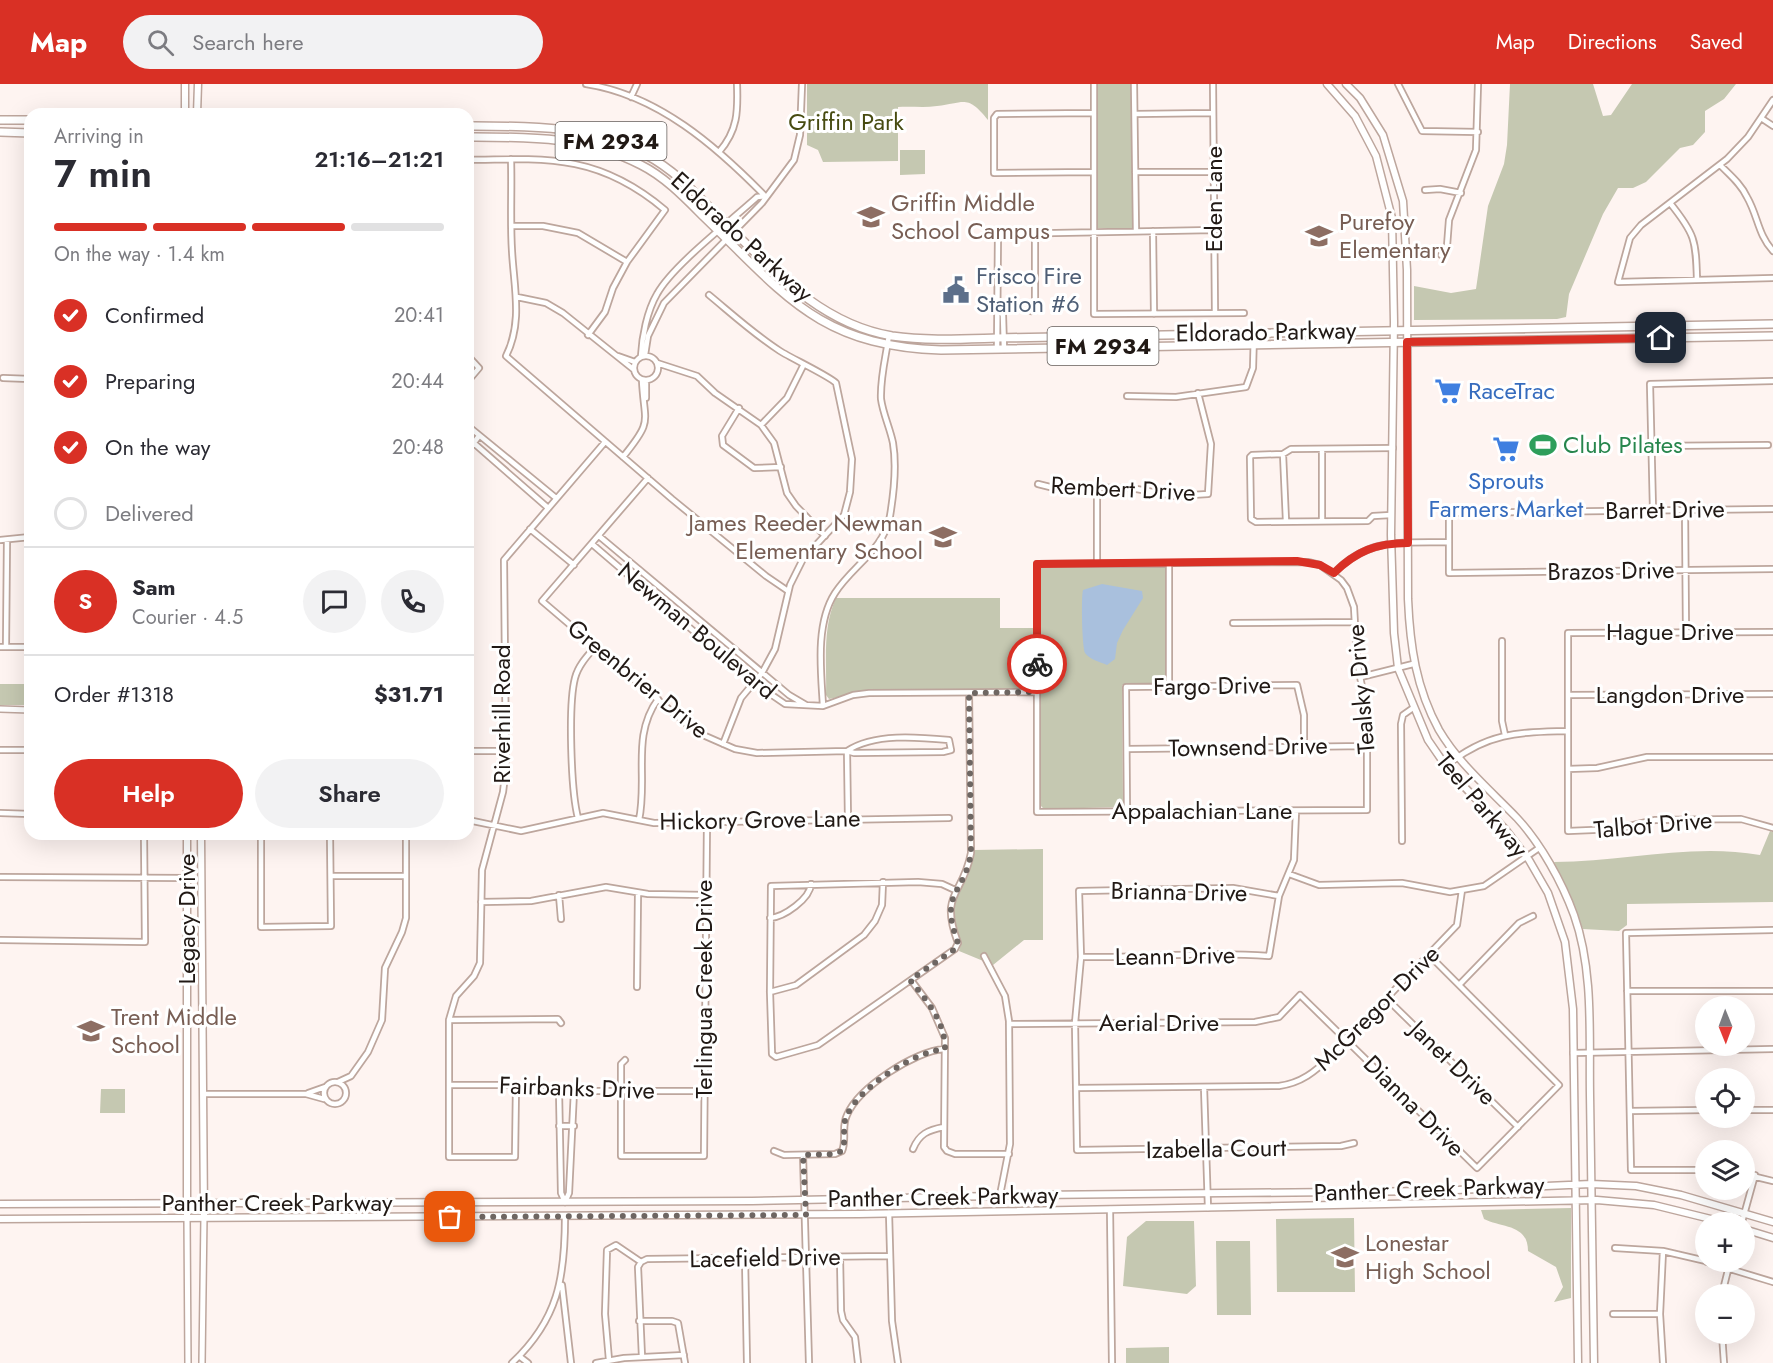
<!DOCTYPE html>
<html lang="en">
<head>
<meta charset="utf-8">
<style>
	body { margin:0; font-family:Jost,sans-serif; background:#f2f2f3; color:#2b2b33; height:100vh; display:flex; flex-direction:column; font-size:22px; white-space:nowrap }
	* { box-sizing:border-box; margin:0 }
	p { font-size:20px; color:#7c7c81 }
	.icon { flex:none; width:33px; height:33px; fill:none; stroke:currentColor; stroke-width:2; stroke-linecap:round; stroke-linejoin:round }
	.map { position:relative; flex:1; overflow:hidden }
	.drawer { position:absolute; left:24px; top:24px; width:450px; height:732px; display:flex; flex-direction:column; background:#fff; border-radius:18px; box-shadow:0 6px 24px #0002 }
	.drawer>* { flex:none }
	.needle { width:39px; rotate:179deg }
	.tools { position:absolute; left:1695px; top:912px; display:grid; gap:12px }
	.tools a { display:grid; place-items:center; width:60px; height:60px; border-radius:50%; background:#fff; box-shadow:0 6px 24px #0002; font-size:30px }
	.pin { position:absolute; display:grid; place-items:center; width:51px; height:51px; color:#fff; margin:-26px; border-radius:12px; box-shadow:0 3px 9px #0006 }
	.courier { position:absolute; display:grid; place-items:center; width:60px; height:60px; margin:-30px; border:4px solid #d93025; border-radius:50%; background:#fff; color:#222; box-shadow:0 2px 8px #0007 }
	.overview em { font-style:normal; font-weight:600 }
	.overview div { display:flex; flex-direction:column-reverse }
	.overview { display:flex; align-items:center; justify-content:space-between; height:102px; padding:0 30px }
	h1 { font-size:39px; font-weight:600; line-height:45px }
	.bar { display:grid; grid-template-columns:repeat(4,1fr); gap:9px 6px; align-content:center; height:72px; padding:0 30px }
	.bar i { height:8px; border-radius:4px; background:#e1e1e2 }
	.bar .active { background:#d93025 }
	.bar p { grid-column:span 4 }
	.line { display:flex; align-items:center; gap:15px; padding:0 30px; border-top:2px solid #e1e1e2 }
	.line div { flex:1 }
	.round { display:grid; place-items:center; flex:none; width:63px; height:63px; border-radius:32px; background:#f2f2f3 }
	ol { padding:0 30px; list-style:none }
	li { display:flex; align-items:center; gap:18px; height:66px }
	li p { margin-inline-start:auto }
	li .icon { padding:6px; border-radius:50%; background:#d93025; color:#fff; stroke-width:4 }
	li:last-child { color:#7c7c81 }
	li i { width:33px; height:33px; border:3px solid #e1e1e2; border-radius:50% }
	.cta { display:flex; gap:12px; margin-top:auto; padding:12px 30px }
	.cta a { flex:1; height:69px; border-radius:36px; background:#d93025; color:#fff; font-size:24px; font-weight:600; line-height:69px; text-align:center }
	.cta a+a { background:#f2f2f3; color:#2b2b33 }
	header { display:flex; align-items:center; gap:36px; box-sizing:border-box; height:84px; padding:0 30px; background:#d93025; color:#fff }
	header strong { font-size:28px }
	nav { display:flex; gap:33px; margin-inline-start:auto; font-size:21px }
	.search { width:420px; height:54px; background:#f2f2f3; display:flex; align-items:center; gap:15px; box-sizing:border-box; padding:0 21px; border-radius:33px; color:#7c7c81; font-size:22px }
	.map>svg:first-child { display:block }
</style>
</head>
<body>
<header>
<strong>Map</strong>
<div class="search"><svg class="icon" aria-label="search" viewBox="0 0 24 24"><circle cx="10" cy="10" r="6"/><path d="M15 15l6 6"/></svg>Search here</div>
<nav><a>Map</a><a>Directions</a><a>Saved</a></nav>
</header>
<div class="map">
<svg width="1773" height="1279" viewBox="0 0 1773 1279">
	<rect width="100%" height="100%" fill="#fef4f1"/>
	<path fill="#c5c8b1" d="M807 0H988V36C967 10 965 19 937 22 924 24 911 22 898 23V77L823 78 818 66 807 61Z
		M1096 0H1132L1134 144H1098Z
		M1510 0H1593L1603 32 1611 31 1632 0H1736L1724 15 1705 27V48L1693 61 1680 64 1646 98 1633 104H1618L1603 130 1569 210 1566 233 1557 235 1414 236V202L1451 209 1476 205 1488 122 1504 80 1507 61Z
		M900 66H925V90L900 91Z
		M1148 482 1166 483 1167 594 1164 599 1122 601 1123 723 1044 725 1041 722 1040 483Z
		M836 514H1000V544H1034V605L868 607 829 615 826 611C827 578 822 544 836 514Z
		M0 600H30V621H0Z
		M1770 747 1773 748V818L1627 820V841L1619 847 1583 845 1554 778C1623 778 1691 759 1760 771Z
		M1043 765V856H1024L993 881 959 867 961 860 954 838 953 820 967 793 974 766Z
		M101 1005H125V1029H100Z
		M1571 1124V1214L1554 1218 1563 1203 1556 1183 1528 1167C1528 1140 1502 1144 1484 1135L1481 1126Z
		M1354 1134 1355 1208H1277L1276 1135Z
		M1146 1137H1194L1196 1202 1187 1210 1123 1202 1127 1153Z
		M1216 1157H1250L1251 1231H1217Z
		M1169 1263V1279H1126V1264Z"/>
	<path fill="#a9c0dd" d="M1102 500 1142 507 1143 514 1123 546 1117 559 1115 575 1107 581C1100 578 1089 575 1085 569 1082 563 1081 513 1083 506Z"/>
	<g fill="none" stroke-linecap="round" stroke-linejoin="round">
		<defs>
			<path id="minor" d="M586 0C658 11 716 62 765 112
				M1094 0V230L1244 229
				M1134 0 1136 147
				M1213 0 1215 229
				M1398 0 1422 47 1478 48
				M631 13 637 0
				M1773 16 1748 53 1727 75 1641 141 1630 154 1618 198 1773 194
				M1094 29 997 30 994 34V89L1094 88
				M1135 30 1213 29
				M1761 34 1773 42
				M719 68C738 46 738 27 737 0
				M511 75C512 106 510 137 512 167 514 204 523 238 506 272L672 415 766 492 788 507
				M468 76C549 74 600 71 665 126L627 178 613 204 605 228 588 251
				M1720 81C1730 91 1741 100 1747 113 1758 132 1758 151 1773 167
				M1135 88H1214
				M1425 106 1440 105 1461 109
				M1670 119C1695 150 1696 156 1697 196
				M512 142H543L578 149 627 178
				M1153 147 1154 230
				M1441 171 1447 162 1449 136 1476 66 1478 0
				M709 211C732 230 755 251 780 267 791 274 831 293 836 299L852 375 850 408 844 431 803 475 790 501 775 565 762 589 741 614 723 660
				M517 213 546 219 563 229 633 285
				M999 227 1003 231 1004 265
				M1031 227 1035 221V148
				M997 265 998 150 1214 146
				M645 271 648 252 664 219 762 119 794 76 800 51 802 0
				M634 284a12 12 0 1 1 24 0a12 12 0 1 1-24 0Z
				M468 272 479 284 468 297
				M618 272 635 278
				M641 272C642 253 647 227 657 210 673 181 731 137 757 113L765 112
				M657 279 697 292 715 309 761 341 774 359 787 409 796 422 825 452
				M3 294 30 295
				M1127 312 1176 313 1246 303 1253 284 1254 248
				M646 314V296
				M739 324 722 352 723 361 754 384 781 383
				M761 341 787 314 803 282
				M468 342 556 414
				M468 354 547 423
				M1652 362 1768 361
				M468 366 479 352
				M1283 370 1286 437
				M623 373C654 335 644 340 642 296
				M648 394 542 517 684 638 703 651 735 665 757 669 847 667 854 669 943 668 951 666 949 656C918 653 874 649 847 667
				M1038 400 1050 403 1131 404 1175 412 1208 410 1211 360 1198 309
				M1097 403V478
				M1773 425 1449 429V489L1773 485
				M1653 426 1650 300 1773 297
				M1685 426 1686 548
				M1391 431 1373 432 1368 437 1256 438 1251 435 1250 373 1252 371 1283 370 1291 365 1393 364
				M1322 437V365
				M530 445 574 481
				M599 452 789 611 806 621
				M0 456 30 453
				M592 460 753 598 785 620 823 622 853 611 869 609 1037 608
				M1308 478 1320 481 1341 496 1347 504 1354 523 1357 576 1367 630V726L1037 728V480Z
				M1169 479V602
				M1334 489C1369 453 1402 459 1449 458
				M1233 539 1354 538
				M1773 548 1568 549V747L1617 745 1655 736 1741 735 1773 744
				M1502 557V637L1505 651
				M0 563H30
				M6 563 7 456
				M1361 593 1413 580
				M1568 611 1773 610
				M823 622C821 587 815 540 835 509 852 482 884 466 890 432 894 408 897 383 893 359 890 344 883 330 881 315 880 294 886 272 889 251
				M1128 665 1367 662
				M0 666H30
				M468 667H504
				M847 667 848 735
				M1446 682C1486 649 1518 648 1568 647
				M1568 685 1597 684 1647 673H1773
				M1127 727 1126 603 1297 601 1304 631V662
				M0 729 30 730
				M578 734C571 707 568 621 575 594 578 582 587 572 595 563
				M468 736 521 747 603 729 654 739 949 734
				M639 736C648 694 631 652 658 615
				M261 750V843L331 842 330 750
				M1402 757 1401 640 1403 631 1413 624
				M1289 790 1319 801 1402 799 1450 808 1484 802 1539 764
				M331 792H406
				M0 793 187 794
				M955 806 942 800 918 798 771 802 770 908 772 970 776 973 818 961 955 865 958 859C939 808 963 812 971 769L969 609
				M559 811 561 835
				M1279 812 1233 804 1079 807 1081 873 1075 939 1077 1066 1341 1062 1354 1059
				M481 818 531 817 606 803 648 810 705 811
				M770 834C784 833 810 815 811 800
				M0 856 145 858 144 750
				M984 872 1005 912 1009 937 1010 1060 1000 1111
				M1081 873C1144 874 1206 867 1269 872L1279 812 1294 776 1296 727
				M911 896 932 924 945 954 944 1063 947 1067 955 1070H1009
				M1459 901 1519 839 1533 832
				M637 903 638 809
				M1627 907H1773
				M770 908 796 901 864 851 875 837 882 821 883 798
				M1387 915 1518 1043
				M449 936 558 935 561 939
				M1009 940 1255 938 1279 933 1300 911 1477 1084 1559 1001 1430 872
				M1573 969 1773 965
				M625 976 621 980V1072H704L707 738
				M324 1009a11 11 0 1 1 22 0a11 11 0 1 1-22 0Z
				M338 998 351 992 368 968 382 936 385 884 402 848 406 834V750
				M449 1001H510L539 1007H704
				M516 1002 515 1073H449V936L456 912 474 892 480 879 482 786 503 708 506 683 504 476 605 358
				M1204 1003 1208 1124
				M1076 1004 1279 1002C1301 999 1315 988 1331 972L1457 841 1462 806
				M559 1007 561 1109 565 1118
				M308 1009 325 1003
				M203 1010H306L324 1015
				M1744 1026H1773
				M1630 1027 1706 1026
				M559 1042H574
				M913 1065C919 1050 928 1046 944 1043
				M774 1067 784 1071 835 1070 842 1067C847 1056 841 1043 847 1031 859 1003 915 967 944 965
				M803 1071 809 1279
				M1706 1086H1631L1626 849 1773 846
				M1744 1090 1773 1097
				M565 1118 569 1109 574 1007
				M1110 1125 1112 1279
				M889 1129 892 1237 898 1279
				M1742 1138 1755 1091
				M1615 1164 1663 1167 1706 1177
				M840 1173 841 1227 843 1236 855 1253 858 1279
				M745 1174 747 1279
				M641 1178 647 1175 890 1172
				M641 1178 638 1183 642 1273
				M1707 1178 1773 1198
				M562 1201 571 1279
				M1722 1210 1730 1178
				M1613 1230H1660
				M639 1237H672L678 1239 685 1279
				M1722 1250 1724 1279
				M519 1272 528 1279
				M609 1276 605 1230 607 1166 616 1161 641 1178
				M512 1279C558 1236 565 1194 565 1133
				M596 1279 624 1274 684 1271
				M1663 1279 1660 1230 1663 1167"/>
			<path id="tertiary" d="M0 625 30 626
				M187 1133 188 1279
				M202 1279 204 1132"/>
			<path id="secondary" d="M1327 0 1355 32 1376 72 1392 134 1394 238 1391 451 1394 549 1398 584 1428 656 1450 688 1506 746 1529 776 1548 809 1565 858 1573 925 1578 1279
				M1346 0 1360 14 1383 51 1403 117 1407 186 1408 515C1410 562 1416 604 1439 646 1459 680 1490 706 1517 734 1541 760 1562 798 1574 831 1594 887 1589 953 1590 1011 1591 1101 1593 1190 1594 1279
				M185 30V0
				M197 30 198 0
				M187 750V1133
				M201 750 204 1132
				M0 1120 752 1117 1036 1111 1433 1107 1591 1100 1636 1102 1681 1111 1773 1138
				M0 1135 859 1130 1597 1116 1654 1121 1723 1138
				M1744 1145 1773 1154"/>
			<path id="primary" d="M0 36H30
				M468 42C530 42 590 41 646 71 677 87 701 115 725 139 774 187 821 240 892 252 927 257 962 255 997 254L1773 240
				M0 48 30 49
				M468 53C528 53 586 52 641 81 665 93 685 114 704 133 785 211 819 262 941 266L1773 252"/>
		</defs>
		<use href="#minor" stroke="#bda69d" stroke-width="8"/>
		<use href="#tertiary" stroke="#bda69d" stroke-width="8"/>
		<use href="#secondary" stroke="#bda69d" stroke-width="9"/>
		<use href="#primary" stroke="#bda69d" stroke-width="10"/>
		<use href="#minor" stroke="#fff" stroke-width="4.5"/>
		<use href="#tertiary" stroke="#fff" stroke-width="5"/>
		<use href="#secondary" stroke="#fff" stroke-width="6"/>
		<use href="#primary" stroke="#fff" stroke-width="7"/>
	</g>
	<g fill="none" stroke-linecap="round" stroke-linejoin="round">
		<path stroke="#6e6662" stroke-width="6" stroke-dasharray="0 10.8" d="M450 1133 806 1131 803 1071 835 1070 842 1067C847 1056 841 1043 847 1031 860 1003 915 967 945 965 945 937 927 917 910 896L955 865 958 859C939 808 963 812 971 770L969 609 1037 608V580"/>
		<path stroke="#d93025" stroke-width="8" d="M1037 580V480L1297 477 1320 481 1334 489C1356 467 1377 459 1408 459L1407 258 1661 254"/>
	</g>
	<defs>
		<symbol id="school-bare" viewBox="-9 -9 18 18"><path d="M0-5L7-2L0 1L-7-2ZM-4 1L0 2.5L4 1V4Q0 6-4 4Z" fill="#8d6e63" stroke="#fff" stroke-width="2.5" paint-order="stroke"/></symbol>
		<symbol id="civic-bare" viewBox="-9 -9 18 18"><path d="M-.6-6.5H3V-4.5H.6V-3L4-1V1h2V6H-6V1h2V-1L-.6-3ZM-1.2 2.5V6h2.4V2.5Z" fill="#5c6f8a" stroke="#fff" stroke-width="2.5" paint-order="stroke"/></symbol>
		<symbol id="supermarket-bare" viewBox="-9 -9 18 18"><path d="M-6-5.5h2.5l.6 2H6L4.5 2H-2.5L-4.4-4H-6ZM-1.5 3.2a1.3 1.3 0 1 0 .1 0ZM3 3.2a1.3 1.3 0 1 0 .1 0Z" fill="#3f7fe0" stroke="#fff" stroke-width="2.5" paint-order="stroke"/></symbol>
		<symbol id="stadium-bare" viewBox="-9 -9 18 18"><path d="M0-5a6.5 5 0 1 0 0 10a6.5 5 0 1 0 0-10ZM-3.5-1.8h7v3.6h-7Z" fill="#2e9e5b" stroke="#fff" stroke-width="2.5" paint-order="stroke"/></symbol>
	</defs>
	<g fill-rule="evenodd">
		<use href="#school-bare" x="852" y="114" width="38" height="38"/>
		<use href="#school-bare" x="1300" y="133" width="38" height="38"/>
		<use href="#civic-bare" x="937" y="187" width="38" height="38"/>
		<use href="#supermarket-bare" x="1429" y="288" width="38" height="38"/>
		<use href="#stadium-bare" x="1524" y="342" width="38" height="38"/>
		<use href="#supermarket-bare" x="1487" y="346" width="38" height="38"/>
		<use href="#school-bare" x="924" y="434" width="38" height="38"/>
		<use href="#school-bare" x="72" y="928" width="38" height="38"/>
		<use href="#school-bare" x="1326" y="1154" width="38" height="38"/>
	</g>
	<g text-anchor="middle" stroke-width="6" stroke-linejoin="round" paint-order="stroke">
		<g fill="#fff" stroke="#645e5b" stroke-width="1.5">
			<rect x="555.5" y="38" width="111" height="38" rx="4.5"/>
			<rect x="1047.5" y="243" width="111" height="38" rx="4.5"/>
		</g>
		<g font-size="22" font-weight="bold" fill="#211915">
			<text x="611" y="65">FM 2934</text>
			<text x="1103" y="270">FM 2934</text>
		</g>
		<g font-size="24" fill="#474b10" stroke="#fff">
			<text x="846" y="46">Griffin Park</text>
		</g>
		<g font-size="24" fill="#211915" stroke="#fff">
			<text transform="translate(1214 115) rotate(-90)" y="8">Eden Lane</text>
			<text transform="translate(742 153) rotate(42)" y="8">Eldorado Parkway</text>
			<text transform="translate(1266 248) rotate(-1)" y="8">Eldorado Parkway</text>
			<text transform="translate(1123 405) rotate(3)" y="8">Rembert Drive</text>
			<text transform="translate(1665 426) rotate(-1)" y="8">Barret Drive</text>
			<text transform="translate(1611 487) rotate(-1)" y="8">Brazos Drive</text>
			<text transform="translate(697 547) rotate(40)" y="8">Newman Boulevard</text>
			<text x="1670" y="556">Hague Drive</text>
			<text transform="translate(638 595) rotate(39)" y="8">Greenbrier Drive</text>
			<text transform="translate(1212 602) rotate(-1)" y="8">Fargo Drive</text>
			<text transform="translate(1361 605) rotate(-95)" y="8">Tealsky Drive</text>
			<text x="1670" y="619">Langdon Drive</text>
			<text transform="translate(502 630) rotate(-90)" y="8">Riverhill Road</text>
			<text transform="translate(1248 663) rotate(-1)" y="8">Townsend Drive</text>
			<text transform="translate(1482 721) rotate(50)" y="8">Teel Parkway</text>
			<text x="1202" y="735">Appalachian Lane</text>
			<text transform="translate(760 736) rotate(-1)" y="8">Hickory Grove Lane</text>
			<text transform="translate(1653 741) rotate(-5)" y="8">Talbot Drive</text>
			<text transform="translate(1179 808) rotate(1)" y="8">Brianna Drive</text>
			<text transform="translate(187 835) rotate(-90)" y="8">Legacy Drive</text>
			<text transform="translate(1175 872) rotate(-1)" y="8">Leann Drive</text>
			<text transform="translate(704 905) rotate(-90)" y="8">Terlingua Creek Drive</text>
			<text transform="translate(1377 924) rotate(-45)" y="8">McGregor Drive</text>
			<text x="1159" y="947">Aerial Drive</text>
			<text transform="translate(1453 979) rotate(44)" y="8">Janet Drive</text>
			<text transform="translate(577 1004) rotate(2)" y="8">Fairbanks Drive</text>
			<text transform="translate(1414 1022) rotate(45)" y="8">Dianna Drive</text>
			<text transform="translate(1216 1065) rotate(-1)" y="8">Izabella Court</text>
			<text transform="translate(1429 1105) rotate(-2)" y="8">Panther Creek Parkway</text>
			<text transform="translate(943 1113) rotate(-1)" y="8">Panther Creek Parkway</text>
			<text x="277" y="1127">Panther Creek Parkway</text>
			<text transform="translate(765 1174) rotate(-1)" y="8">Lacefield Drive</text>
		</g>
		<g font-size="24" fill="#785e54" stroke="#fff" text-anchor="start">
			<text x="891" y="127">Griffin Middle<tspan x="891" dy="28">School Campus</tspan></text>
			<text x="1339" y="146">Purefoy<tspan x="1339" dy="28">Elementary</tspan></text>
			<text x="923" y="447" text-anchor="end">James Reeder Newman<tspan x="923" dy="28">Elementary School</tspan></text>
			<text x="111" y="941">Trent Middle<tspan x="111" dy="28">School</tspan></text>
			<text x="1365" y="1167">Lonestar<tspan x="1365" dy="28">High School</tspan></text>
		</g>
		<g font-size="24" fill="#4e5e75" stroke="#fff" text-anchor="start">
			<text x="976" y="200">Frisco Fire<tspan x="976" dy="28">Station #6</tspan></text>
		</g>
		<g font-size="24" fill="#366cbe" stroke="#fff" text-anchor="start">
			<text x="1468" y="315">RaceTrac</text>
			<text x="1506" y="405" text-anchor="middle">Sprouts<tspan x="1506" dy="28">Farmers Market</tspan></text>
		</g>
		<g font-size="24" fill="#27864d" stroke="#fff" text-anchor="start">
			<text x="1563" y="369">Club Pilates</text>
		</g>
	</g>
</svg>
<div class="tools">
<a><svg class="needle" viewBox="-14 -14 28 28"><path d="M0-13l5 13h-10z" fill="#e53935"/><path d="M0 13l5-13h-10z" fill="#7c7c81"/></svg></a>
<a><svg class="icon" aria-label="locate" viewBox="0 0 24 24"><circle cx="12" cy="12" r="6"/><path d="M12 2v4M12 18v4M2 12h4M18 12h4"/></svg></a>
<a><svg class="icon" aria-label="layers" viewBox="0 0 24 24"><path d="M12 4l9 5-9 5-9-5zM3 14l9 5 9-5"/></svg></a>
<a>+</a>
<a>−</a>
</div>
<div class="pin" style="left:450px;top:1133px;background:#ea580c"><svg class="icon" aria-label="bag" viewBox="0 0 24 24"><path d="M5 8h14l-1 12H6zM9 8a3 3 0 0 1 6 0"/></svg></div>
<div class="pin" style="left:1661px;top:254px;background:#1f2937"><svg class="icon" aria-label="home" viewBox="0 0 24 24"><path d="M3 11l9-7 9 7M6 9v11h12V9"/></svg></div>
<div class="courier" style="left:1037px;top:580px"><svg class="icon" aria-label="bike" viewBox="0 0 24 24"><circle cx="6" cy="16" r="4"/><circle cx="18" cy="16" r="4"/><path d="M6 16l4-8h5l3 8M10 8l3 8H6M13 5h3"/></svg></div>
<section class="drawer">
<div class="overview"><div><h1>7 min</h1><p>Arriving in</p></div><em>21:16–21:21</em></div>
<div class="bar"><i class="active"></i><i class="active"></i><i class="active"></i><i></i><p>On the way · 1.4 km</p></div>
<ol>
<li><svg class="icon" aria-label="check" viewBox="0 0 24 24"><path d="M5 12l5 5 9-10"/></svg>Confirmed<p>20:41</p></li>
<li><svg class="icon" aria-label="check" viewBox="0 0 24 24"><path d="M5 12l5 5 9-10"/></svg>Preparing<p>20:44</p></li>
<li><svg class="icon" aria-label="check" viewBox="0 0 24 24"><path d="M5 12l5 5 9-10"/></svg>On the way<p>20:48</p></li>
<li><i></i>Delivered</li>
</ol>
<div class="line" style="height:108px"><b class="round" style="background:#d93025;color:#fff">S</b><div><b>Sam</b><p>Courier · 4.5</p></div><a class="round"><svg class="icon" aria-label="chat" viewBox="0 0 24 24"><path d="M4 5h16v11H9l-5 4z"/></svg></a><a class="round"><svg class="icon" aria-label="phone" viewBox="0 0 24 24"><path d="M5 4h4l2 5-3 2q2 4 5 5l2-3 5 2v4C11 20 4 13 5 4z"/></svg></a></div>
<div class="line" style="height:78px"><div>Order #1318</div><b>$31.71</b></div>
<div class="cta"><a>Help</a><a>Share</a></div>
</section>
</div>
</body>
</html>
